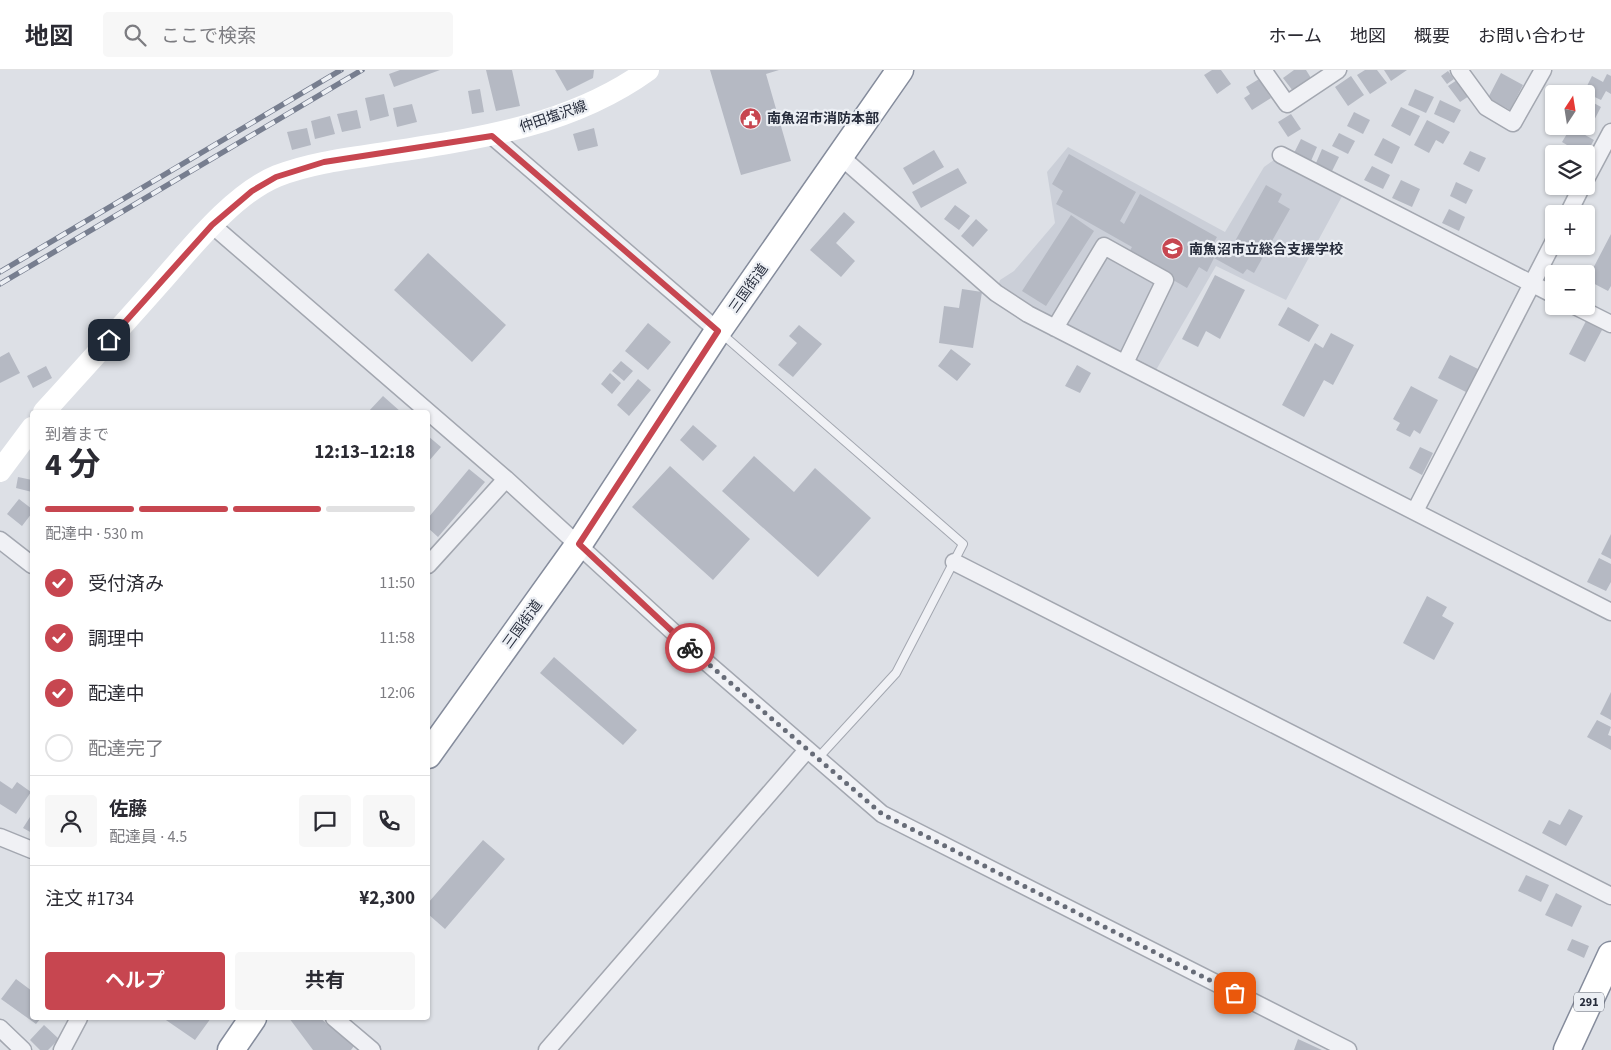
<!DOCTYPE html>
<html lang="ja">
<head>
<meta charset="utf-8">
<style>
	body { margin:0; font-family:"Source Sans 3","Noto Sans JP",sans-serif; background:#f7f7f7; color:#2b2b33; height:100vh; display:flex; flex-direction:column; font-size:19px; white-space:nowrap }
	* { box-sizing:border-box; margin:0 }
	p { font-size:16px; color:#7c7c81 }
	.icon { flex:none; width:28px; height:28px; fill:none; stroke:currentColor; stroke-width:2; stroke-linecap:round; stroke-linejoin:round }
	.map { position:relative; flex:1; overflow:hidden }
	.details { position:absolute; left:30px; top:340px; width:400px; height:610px; display:flex; flex-direction:column; background:#fff; border-radius:5px; box-shadow:0 1px 4px #0004 }
	.details>* { flex:none }
	.needle { width:32px; rotate:12deg }
	.controls { position:absolute; left:1545px; top:15px; display:grid; gap:10px }
	.controls a { display:grid; place-items:center; width:50px; height:50px; border-radius:5px; background:#fff; box-shadow:0 1px 4px #0004; font-size:25px }
	.pin { position:absolute; display:grid; place-items:center; width:42px; height:42px; color:#fff; margin:-21px; border-radius:10px; box-shadow:0 2px 8px #0006 }
	.courier { position:absolute; display:grid; place-items:center; width:50px; height:50px; margin:-25px; border:4px solid #c74650; border-radius:50%; background:#fff; color:#222; box-shadow:0 1px 6px #0007 }
	.overview em { font-style:normal; font-weight:700 }
	.overview div { display:flex; flex-direction:column-reverse }
	.overview { display:flex; align-items:center; justify-content:space-between; height:85px; padding:0 15px }
	h1 { font-size:32px; font-weight:700; line-height:38px }
	.bar { display:grid; grid-template-columns:repeat(4,1fr); gap:8px 5px; align-content:center; height:60px; padding:0 15px }
	.bar i { height:6px; border-radius:4px; background:#e1e1e2 }
	.bar .current { background:#c74650 }
	.bar p { grid-column:span 4 }
	.line { display:flex; align-items:center; gap:12px; padding:0 15px; border-top:1px solid #e1e1e2 }
	.line div { flex:1 }
	.round { display:grid; place-items:center; flex:none; width:52px; height:52px; border-radius:5px; background:#f7f7f7 }
	ol { padding:0 15px; list-style:none }
	li { display:flex; align-items:center; gap:15px; height:55px }
	li p { margin-inline-start:auto }
	li .icon { padding:5px; border-radius:50%; background:#c74650; color:#fff; stroke-width:4 }
	li:last-child { color:#7c7c81 }
	li i { width:28px; height:28px; border:2px solid #e1e1e2; border-radius:50% }
	.button { display:flex; gap:10px; margin-top:auto; padding:10px 15px }
	.button a { flex:1; height:58px; border-radius:5px; background:#c74650; color:#fff; font-size:20px; font-weight:700; line-height:58px; text-align:center }
	.button a+a { background:#f7f7f7; color:#2b2b33 }
	header { display:flex; align-items:center; gap:30px; box-sizing:border-box; height:70px; padding:0 25px; background:#fff; border-bottom:1px solid #e1e1e2 }
	header strong { font-size:24px }
	nav { display:flex; gap:28px; margin-inline-start:auto; font-size:18px }
	.search { width:350px; height:45px; background:#f7f7f7; display:flex; align-items:center; gap:12px; box-sizing:border-box; padding:0 18px; border-radius:5px; color:#7c7c81; font-size:19px }
	.map>svg:first-child { display:block }
</style>
</head>
<body>
<header>
<strong>地図</strong>
<div class="search"><svg class="icon" aria-label="search" viewBox="0 0 24 24"><circle cx="10" cy="10" r="6"/><path d="M15 15l6 6"/></svg>ここで検索</div>
<nav><a>ホーム</a><a>地図</a><a>概要</a><a>お問い合わせ</a></nav>
</header>
<div class="map">
<svg width="1611" height="980" viewBox="0 0 1611 980">
	<rect width="100%" height="100%" fill="#dde0e6"/>
	<path fill="#cbcfd8" d="M1068 77 1225 162 1264 97 1281 85 1346 119 1286 230 1216 196 1152 307 996 223 1000 210 1014 201 1055 153 1047 102Z"/>
	<path fill="#b5b9c3" d="M400 0H440L394 17 389 4Z
		M486 0H512L520 36 496 41Z
		M555 0H594L593 8 567 21Z
		M710 0H779L766 4 791 91 741 105Z
		M1212 0H1221L1231 14 1217 24 1204 5Z
		M1294 0H1306L1311 8 1293 21 1283 8Z
		M1365 0H1377L1387 13 1370 24 1357 5Z
		M1384 0H1407L1391 11Z
		M1448 1 1454 9 1447 14 1441 6Z
		M1501 3 1523 15 1510 40 1488 28Z
		M1607 4 1611 6V24L1606 21 1601 30 1584 22 1592 6 1603 12Z
		M1351 6 1364 25 1348 36 1335 17Z
		M1259 9 1271 28 1252 40 1244 28 1250 24 1246 17Z
		M1457 10 1469 26 1460 32 1448 16Z
		M480 19 484 42 472 44 468 21Z
		M1415 19 1434 27 1426 43 1408 35Z
		M384 24 389 46 370 51 365 28Z
		M1440 30 1461 40 1454 53 1434 44Z
		M1592 32 1601 37 1589 60 1582 56H1586V40Z
		M412 34 417 52 397 57 393 38Z
		M1401 37 1420 46 1410 66 1391 56Z
		M357 40 361 58 342 62 337 44Z
		M1354 42 1370 50 1363 64 1347 56Z
		M1291 44 1301 59 1288 67 1278 52Z
		M330 46 335 64 315 69 311 51Z
		M1427 50 1450 62 1443 74 1436 70 1429 83 1414 75Z
		M1571 57 1594 70 1586 84H1582L1562 72Z
		M307 58 311 75 292 80 287 62Z
		M594 58 598 76 578 81 573 64Z
		M1339 63 1355 71 1348 84 1332 76Z
		M1383 68 1400 77 1392 94 1374 85Z
		M1301 69 1317 77 1311 91 1294 83Z
		M1322 79 1339 87 1332 101 1316 93Z
		M934 80 944 97 913 115 903 98Z
		M1470 81 1486 88 1479 102 1463 94Z
		M1069 84 1136 122 1120 151 1124 154 1140 124 1217 167 1213 174 1229 182 1266 115 1282 124 1278 132 1290 139 1254 203 1247 199 1243 204 1214 188 1207 202 1199 197 1187 218 1128 184 1132 177 1056 134 1063 121 1052 114Z
		M1372 96 1390 105 1383 119 1364 110Z
		M958 98 967 113 921 138 912 122Z
		M1401 110 1420 119 1412 137 1392 128Z
		M1456 112 1473 120 1466 134 1450 126Z
		M955 135 970 146 959 160 944 149Z
		M1449 139 1465 147 1459 161 1442 153Z
		M844 142 855 152 836 173 855 191 841 207 810 180Z
		M1071 145 1094 161 1046 236 1022 221Z
		M976 149 988 160 973 177 961 166Z
		M1611 164V216L1608 221 1587 210Z
		M428 183 506 255 472 292 394 220Z
		M1215 205 1245 220 1220 269 1206 261 1198 277 1182 269Z
		M962 219 982 222 973 278 939 273 944 236 959 238Z
		M1288 237 1319 255 1309 272 1278 255Z
		M1586 251 1602 260 1585 292 1569 284Z
		M648 253 671 272 648 300 625 281Z
		M799 255 822 274 793 307 778 295 797 273 789 266Z
		M1331 263 1354 275 1333 315 1324 310 1304 347 1282 335 1315 273 1323 278Z
		M951 279 971 294 957 311 938 296Z
		M9 282 20 303 0 313V287Z
		M1450 285 1478 299 1466 322 1438 308Z
		M621 291 633 301 624 311 612 301Z
		M1077 295 1091 303 1080 323 1065 316Z
		M46 296 52 308 33 318 27 306Z
		M610 303 621 313 612 324 601 314Z
		M638 309 651 320 629 346 617 335Z
		M1411 316 1438 330 1420 364 1414 360 1410 367 1396 360 1400 353 1393 349Z
		M383 326 401 342H368Z
		M693 355 717 376 703 391 680 370Z
		M428 366 441 377 428 392Z
		M1420 377 1433 383 1422 405 1409 398Z
		M754 386 794 422 815 398 871 448 818 507 722 421Z
		M670 396 750 469 713 510 632 437Z
		M469 399 485 412 438 467 428 458V448Z
		M18 407 32 410V422L16 418Z
		M19 429 32 439V443L22 456 7 444Z
		M1611 464V489L1601 484Z
		M1599 488 1611 494V512L1606 521 1587 512Z
		M1427 526 1447 537 1442 546 1454 553 1434 590 1403 573Z
		M554 587 637 660 623 675 540 603Z
		M1611 622V650L1600 644Z
		M1597 650 1611 657 1608 665 1611 666V680L1587 667Z
		M0 711 12 719 17 712 31 722 16 744 0 734Z
		M1569 739 1583 746 1566 776 1542 763 1549 750 1560 755Z
		M30 747 32 749V763L23 758Z
		M483 770 505 789 445 859 428 844V833Z
		M1526 805 1549 815 1541 832 1518 821Z
		M1556 823 1582 836 1572 857 1545 845Z
		M1572 869 1589 876 1584 888 1567 880Z
		M16 909 32 921V948H41L36 954 1 929Z
		M163 948H211L195 970Z
		M289 948H320L354 976 351 980H313Z
		M44 955 59 969 48 980H40L30 970Z
		M1298 969 1322 980H1294Z"/>
	<g fill="none" stroke-linecap="round" stroke-linejoin="round">
		<defs>
			<path id="service" d="M722 264 963 474 896 603 818 688"/>
			<path id="minor" d="M1263 0 1287 34 1338 0
				M1459 0 1486 37 1513 53 1543 0
				M492 66 718 261
				M1281 85 1554 225
				M840 86 996 223 1028 244 1611 542
				M1586 109 1611 62
				M1568 144 1582 116
				M212 155 506 409 705 591 882 744 1348 980
				M1575 236 1611 254
				M1055 258 1104 176 1165 210 1125 293
				M1415 441 1554 171
				M0 470 32 495
				M954 492 1611 826
				M428 495 506 409
				M0 767 32 780
				M334 948 372 980
				M0 958 23 980
				M62 980 79 948
				M547 980 807 680"/>
			<path id="trunk" d="M428 685 579 474 718 261 900 0
				M231 980 253 948
				M1567 980 1611 885"/>
		</defs>
		<use href="#service" stroke="#a3a7b0" stroke-width="10"/>
		<use href="#minor" stroke="#a3a7b0" stroke-width="19"/>
		<use href="#trunk" stroke="#858c9c" stroke-width="29"/>
		<use href="#service" stroke="#f0f1f5" stroke-width="8"/>
		<use href="#minor" stroke="#f0f1f5" stroke-width="16"/>
		<path stroke="#fff" stroke-width="22" d="M44 342C83 299 122 256 160 213 191 178 233 124 277 106 313 92 353 88 391 82 481 68 572 55 648 0
			M0 401 32 358"/>
		<use href="#trunk" stroke="#fff" stroke-width="26"/>
		<defs>
			<path id="rail" d="M0 202 341 0
				M0 214 362 0"/>
		</defs>
		<use href="#rail" stroke="#777e8f" stroke-width="5.5"/>
		<use href="#rail" stroke="#eceff4" stroke-width="4" stroke-dasharray="11" stroke-linecap="butt"/>
	</g>
	<g fill="none" stroke-linecap="round" stroke-linejoin="round">
		<path stroke="#676c78" stroke-width="5" stroke-dasharray="0 9" d="M690 578 882 744 1235 923"/>
		<path stroke="#c74650" stroke-width="6" d="M109 270 212 155 252 121 276 107 324 92 492 66 718 261 579 474 690 578"/>
	</g>
	<defs>
		<symbol id="civic-disc" viewBox="-11 -11 22 22"><circle r="9.5" fill="#c74650" stroke="#eceff4"/><path d="M-.6-6.5H3V-4.5H.6V-3L4-1V1h2V6H-6V1h2V-1L-.6-3ZM-1.2 2.5V6h2.4V2.5Z" fill="#fff"/></symbol>
		<symbol id="school-disc" viewBox="-11 -11 22 22"><circle r="9.5" fill="#c74650" stroke="#eceff4"/><path d="M0-5L7-2L0 1L-7-2ZM-4 1L0 2.5L4 1V4Q0 6-4 4Z" fill="#fff"/></symbol>
	</defs>
	<g fill-rule="evenodd">
		<use href="#civic-disc" x="738" y="36" width="25" height="25"/>
		<use href="#school-disc" x="1160" y="166" width="25" height="25"/>
	</g>
	<g text-anchor="middle" stroke-width="4.5" stroke-linejoin="round" paint-order="stroke">
		<rect fill="#eceff4" stroke="#626773" stroke-width="1" x="1574" y="922.5" width="30" height="19" rx="4"/>
		<g font-size="12" font-weight="bold" fill="#272d3c">
			<text x="1589" y="936">291</text>
		</g>
		<g font-size="14" fill="#272d3c" stroke="#eceff4">
			<text transform="translate(553 46) rotate(-19)" y="5">仲田塩沢線</text>
			<text transform="translate(748 218) rotate(-55)" y="5">三国街道</text>
			<text transform="translate(522 554) rotate(-54)" y="5">三国街道</text>
		</g>
		<g font-size="14" font-weight="bold" fill="#272d3c" stroke="#eceff4" text-anchor="start">
			<text x="767" y="53">南魚沼市消防本部</text>
			<text x="1189" y="184">南魚沼市立総合支援学校</text>
		</g>
	</g>
</svg>
<div class="controls">
<a><svg class="needle" viewBox="-14 -14 28 28"><path d="M0-13l5 13h-10z" fill="#e53935"/><path d="M0 13l5-13h-10z" fill="#7c7c81"/></svg></a>
<a><svg class="icon" aria-label="layers" viewBox="0 0 24 24"><path d="M12 4l9 5-9 5-9-5zM3 14l9 5 9-5"/></svg></a>
<a>+</a>
<a>−</a>
</div>
<div class="pin" style="left:1235px;top:923px;background:#ea580c"><svg class="icon" aria-label="bag" viewBox="0 0 24 24"><path d="M5 8h14l-1 12H6zM9 8a3 3 0 0 1 6 0"/></svg></div>
<div class="pin" style="left:109px;top:270px;background:#1f2937"><svg class="icon" aria-label="home" viewBox="0 0 24 24"><path d="M3 11l9-7 9 7M6 9v11h12V9"/></svg></div>
<div class="courier" style="left:690px;top:578px"><svg class="icon" aria-label="bike" viewBox="0 0 24 24"><circle cx="6" cy="16" r="4"/><circle cx="18" cy="16" r="4"/><path d="M6 16l4-8h5l3 8M10 8l3 8H6M13 5h3"/></svg></div>
<section class="details">
<div class="overview"><div><h1>4 分</h1><p>到着まで</p></div><em>12:13–12:18</em></div>
<div class="bar"><i class="current"></i><i class="current"></i><i class="current"></i><i></i><p>配達中 · 530 m</p></div>
<ol>
<li><svg class="icon" aria-label="check" viewBox="0 0 24 24"><path d="M5 12l5 5 9-10"/></svg>受付済み<p>11:50</p></li>
<li><svg class="icon" aria-label="check" viewBox="0 0 24 24"><path d="M5 12l5 5 9-10"/></svg>調理中<p>11:58</p></li>
<li><svg class="icon" aria-label="check" viewBox="0 0 24 24"><path d="M5 12l5 5 9-10"/></svg>配達中<p>12:06</p></li>
<li><i></i>配達完了</li>
</ol>
<div class="line" style="height:90px"><a class="round"><svg class="icon" aria-label="person" viewBox="0 0 24 24"><circle cx="12" cy="8" r="4"/><path d="M4 21q1-7 8-7t8 7"/></svg></a><div><b>佐藤</b><p>配達員 · 4.5</p></div><a class="round"><svg class="icon" aria-label="chat" viewBox="0 0 24 24"><path d="M4 5h16v11H9l-5 4z"/></svg></a><a class="round"><svg class="icon" aria-label="phone" viewBox="0 0 24 24"><path d="M5 4h4l2 5-3 2q2 4 5 5l2-3 5 2v4C11 20 4 13 5 4z"/></svg></a></div>
<div class="line" style="height:65px"><div>注文 #1734</div><b>¥2,300</b></div>
<div class="button"><a>ヘルプ</a><a>共有</a></div>
</section>
</div>
</body>
</html>
